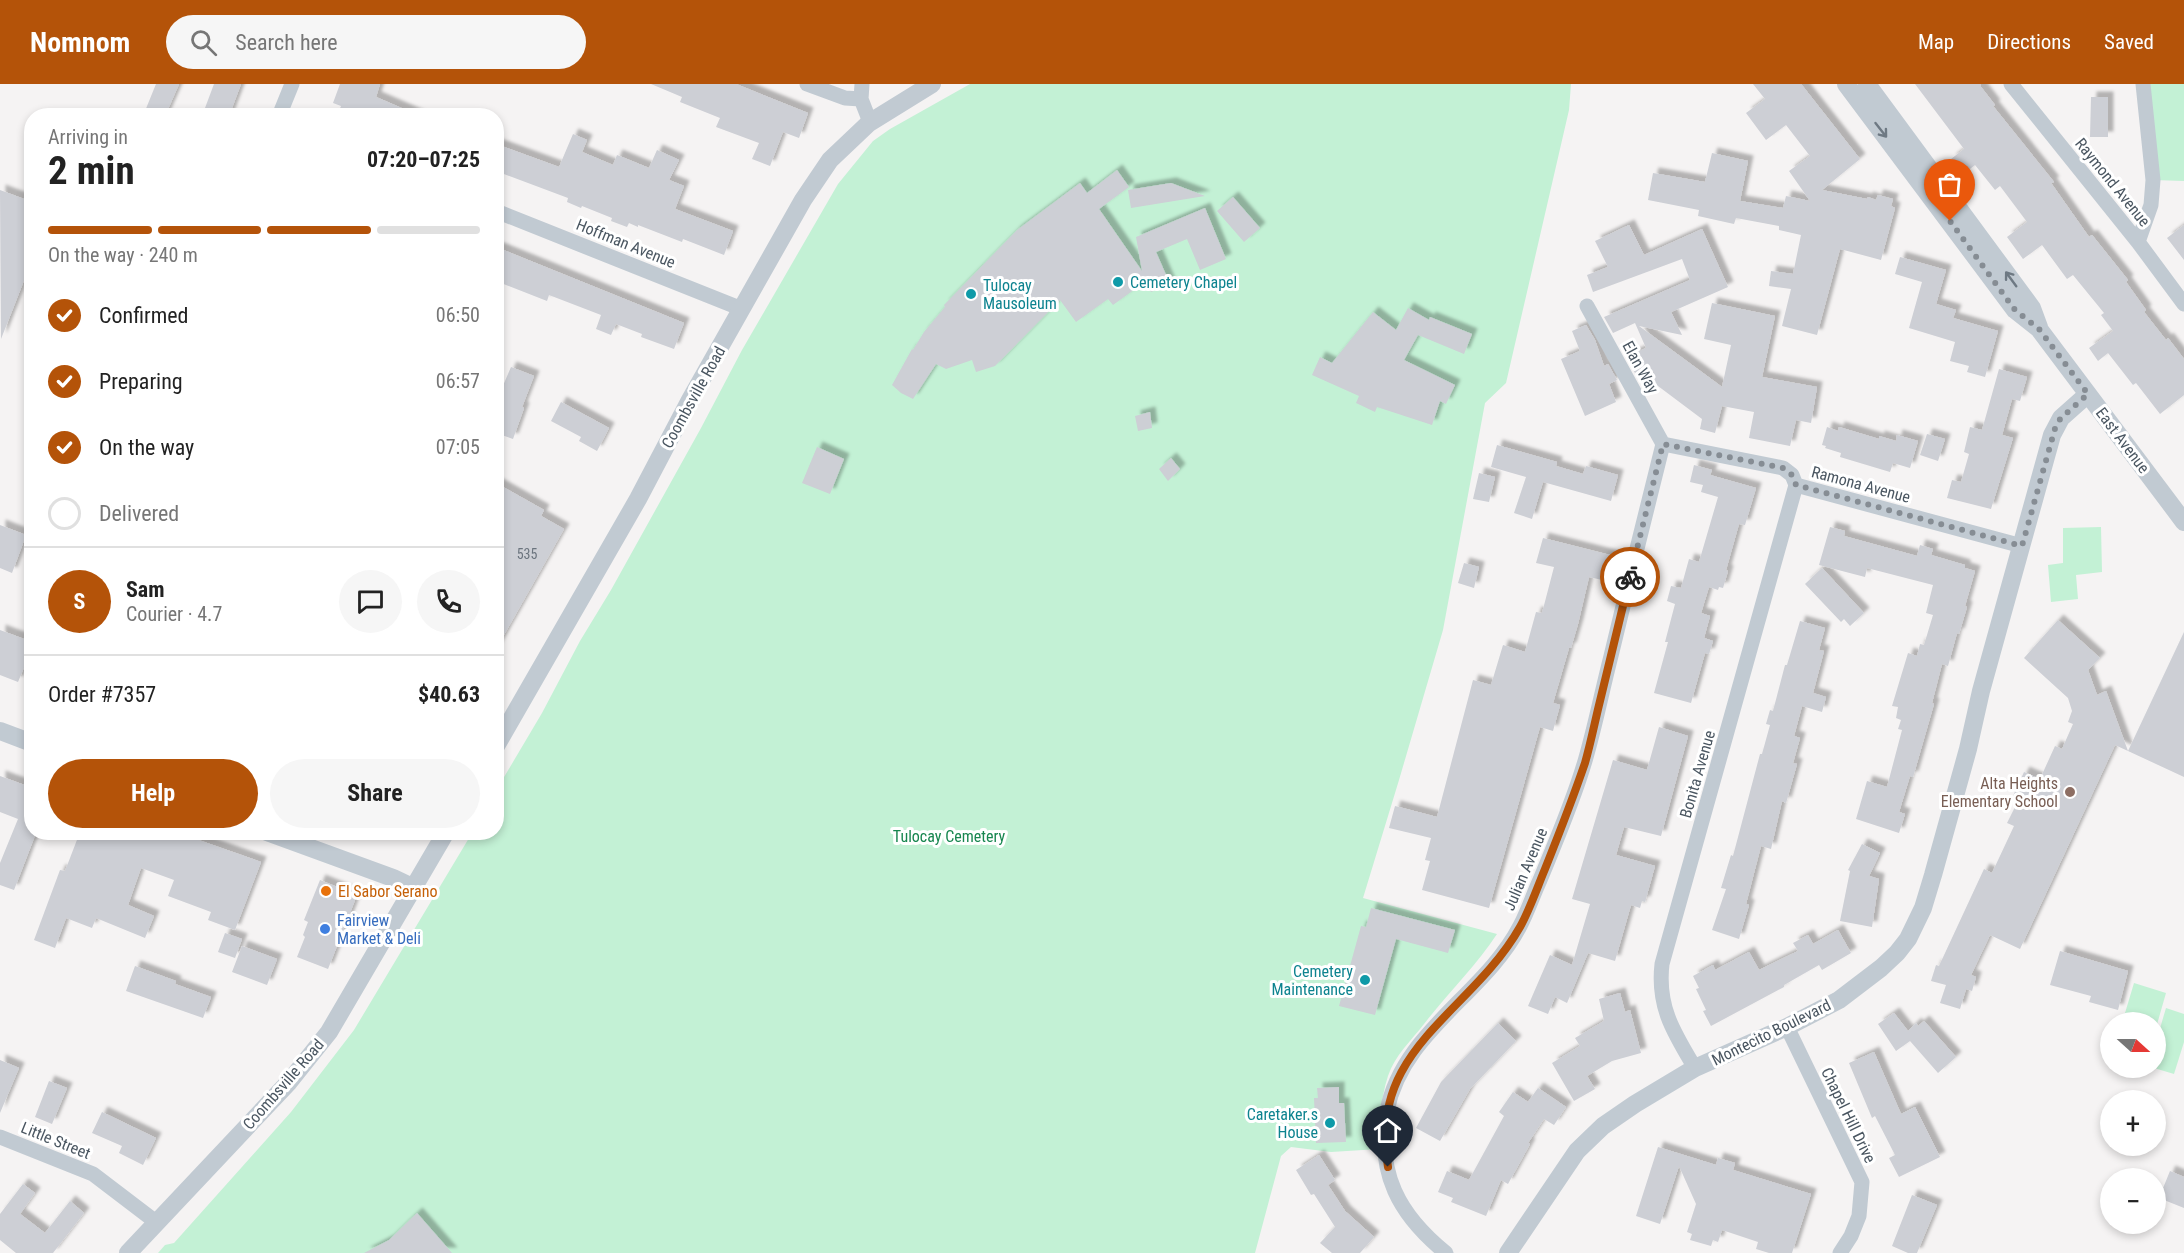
<!DOCTYPE html>
<html lang="en">
<head>
<meta charset="utf-8">
<style>
	body { margin:0; font-family:"Roboto Condensed",sans-serif; background:#f6f6f6; color:#222; height:100vh; display:flex; flex-direction:column; font-size:22px; white-space:nowrap }
	* { box-sizing:border-box; margin:0 }
	p { font-size:20px; color:#767676 }
	.icon { flex:none; width:33px; height:33px; fill:none; stroke:currentColor; stroke-width:2; stroke-linecap:round; stroke-linejoin:round }
	.map { position:relative; flex:1; overflow:hidden }
	.details { position:absolute; left:24px; top:24px; width:480px; height:732px; display:flex; flex-direction:column; background:#fff; border-radius:24px; box-shadow:0 3px 9px #0003 }
	.details>* { flex:none }
	.needle { width:39px; rotate:111deg }
	.tools { position:absolute; left:2100px; top:928px; display:grid; gap:12px }
	.tools a { display:grid; place-items:center; width:66px; height:66px; border-radius:50%; background:#fff; box-shadow:0 3px 9px #0003; font-size:30px }
	.pin { position:absolute; display:grid; place-items:center; width:51px; height:51px; color:#fff; margin:-62px -26px; border-radius:50% 50% 50% 0; rotate:-45deg; box-shadow:0 0 6px #0007 }
	.pin .icon { rotate:45deg }
	.courier { position:absolute; display:grid; place-items:center; width:60px; height:60px; margin:-30px; border:4px solid #b45309; border-radius:50%; background:#fff; color:#222; box-shadow:0 2px 8px #0007 }
	.overview em { font-style:normal; font-weight:700 }
	.overview div { display:flex; flex-direction:column-reverse }
	.overview { display:flex; align-items:center; justify-content:space-between; height:102px; padding:0 24px }
	h1 { font-size:39px; font-weight:700; line-height:45px }
	.bar { display:grid; grid-template-columns:repeat(4,1fr); gap:9px 6px; align-content:center; height:72px; padding:0 24px }
	.bar i { height:8px; border-radius:4px; background:#e0e0e0 }
	.bar .on { background:#b45309 }
	.bar p { grid-column:span 4 }
	.line { display:flex; align-items:center; gap:15px; padding:0 24px; border-top:2px solid #e0e0e0 }
	.line div { flex:1 }
	.round { display:grid; place-items:center; flex:none; width:63px; height:63px; border-radius:32px; background:#f6f6f6 }
	ol { padding:0 24px; list-style:none }
	li { display:flex; align-items:center; gap:18px; height:66px }
	li p { margin-inline-start:auto }
	li .icon { padding:6px; border-radius:50%; background:#b45309; color:#fff; stroke-width:4 }
	li:last-child { color:#767676 }
	li i { width:33px; height:33px; border:3px solid #e0e0e0; border-radius:50% }
	.cta { display:flex; gap:12px; margin-top:auto; padding:12px 24px }
	.cta a { flex:1; height:69px; border-radius:36px; background:#b45309; color:#fff; font-size:24px; font-weight:700; line-height:69px; text-align:center }
	.cta a+a { background:#f6f6f6; color:#222 }
	header { display:flex; align-items:center; gap:36px; box-sizing:border-box; height:84px; padding:0 30px; background:#b45309; color:#fff }
	header strong { font-size:28px }
	nav { display:flex; gap:33px; margin-inline-start:auto; font-size:21px }
	.search { width:420px; height:54px; background:#f6f6f6; display:flex; align-items:center; gap:15px; box-sizing:border-box; padding:0 21px; border-radius:33px; color:#767676; font-size:22px }
	.map>svg:first-child { display:block }
</style>
</head>
<body>
<header>
<strong>Nomnom</strong>
<div class="search"><svg class="icon" aria-label="search" viewBox="0 0 24 24"><circle cx="10" cy="10" r="6"/><path d="M15 15l6 6"/></svg>Search here</div>
<nav><a>Map</a><a>Directions</a><a>Saved</a></nav>
</header>
<div class="map">
<svg width="2184" height="1169" viewBox="0 0 2184 1169">
	<defs>
		<filter id="shadow"><feDropShadow dx="5.5" dy="-5.5" stdDeviation="1.5" flood-color="#0004"/></filter>
	</defs>
	<rect width="100%" height="100%" fill="#f5f3f3"/>
	<path fill="#c3f1d5" d="M970 0H1571L1569 26 1506 299 1485 319 1443 546 1399 696 1363 814 1497 850C1476 882 1448 909 1424 940 1411 957 1395 971 1388 992 1380 1016 1380 1041 1379 1065L1331 1068 1291 1063 1281 1072 1255 1169H158L165 1161 174 1159 291 1028 354 946 472 749 496 748 497 705 542 629 580 557 611 506 701 344 742 266 838 100 873 57 890 45Z
		M2143 0H2184V97L2153 96Z
		M2101 443 2102 488 2076 491 2078 515 2051 518 2048 481 2063 479V444Z
		M2134 899 2166 909 2156 944V939H2122Z
		M2166 924 2184 930V958L2174 990 2154 984H2156V958Z"/>
	<path fill="#cdcfd5" filter="url(#shadow)" d="M156 0H179L165 32H143Z
		M214 0H241L229 32H202Z
		M340 0H380L376 13 420 32H352L339 27 341 22 333 19Z
		M651 0H736L808 29 799 54 783 48 770 82 752 75 759 59 716 43 720 34 680 18 682 13Z
		M1753 0H1801L1860 75 1822 106 1867 115 1868 113 1876 116 1878 111 1893 115 1891 122 1895 124 1881 176 1840 165 1817 251 1782 242 1791 205 1769 202 1771 187 1793 190 1801 151 1779 146V142L1736 134 1734 140 1698 132 1699 126 1648 116 1653 89 1705 98 1712 69 1748 77 1740 117 1783 124 1786 112 1810 117 1789 87 1810 72 1786 41 1766 56 1746 29 1765 15Z
		M1915 0H1981V3L1995 21 1993 22 2054 98 2051 99 2089 153 2092 151 2128 196 2126 198 2146 226 2144 228 2166 256 2168 254 2184 275V311L2160 330 2136 299 2133 301 2108 269 2098 277 2089 264 2113 247 2101 231 2104 229 2073 191 2067 195 2042 161 2023 175 2007 153 2027 138 2000 102 1995 106 1975 81 1966 88 1963 84 1960 87 1951 75 1964 65Z
		M2091 13H2108V53H2090Z
		M573 50 587 56 582 68 613 81 617 71 649 84 657 66 679 76 669 96 684 102 675 125 733 147 724 171 683 155 682 158 638 141V143L629 139 627 143 611 137 612 134 582 122 581 124 567 118 568 114 496 87V60L559 83Z
		M1117 86 1129 103 1099 125 1142 187 1136 153 1205 124 1226 175 1200 186 1187 155 1156 168 1170 200 1151 208 1146 197 1113 221 1108 215 1076 238 1060 216 995 282 976 288 972 276 946 285 936 280 913 315 901 309 892 301 912 265 913 266 924 248 945 223 944 221 1017 146 1080 99 1087 109Z
		M1171 99 1205 112 1131 124 1128 106Z
		M0 106 32 118V176L1 255Z
		M1233 113 1260 144 1244 158 1217 127Z
		M1629 141 1644 171 1702 145 1728 203 1671 228 1682 251 1639 242 1722 303 1731 261 1704 255 1712 219 1775 232 1762 293 1817 303 1811 339 1796 336 1790 362 1749 354 1754 328 1722 322 1715 349 1700 345 1702 335 1638 287 1635 289 1626 273 1646 264 1635 239 1613 249 1604 233 1690 196 1682 175 1593 208 1587 191 1608 183 1595 157Z
		M2184 141V176L2167 154Z
		M496 163 684 239 674 265 641 253 642 250 616 240 611 251 596 245 601 231 549 211 547 217 496 197Z
		M1900 173 1946 186 1936 220 1956 226 1953 234 1998 247 1985 293 1967 288 1969 282 1950 277 1955 258 1909 244 1922 198 1895 190Z
		M1408 224 1429 236 1430 233 1472 250 1464 270 1418 251 1404 276 1455 301 1446 320 1440 317 1432 341 1377 323 1375 328 1356 319 1359 312 1312 291 1320 273 1332 279 1373 228 1396 246Z
		M1586 241 1595 256 1604 282 1608 280 1617 296 1609 300 1616 318 1585 332 1561 275 1580 267 1572 247Z
		M511 283 534 292 522 323 524 324 513 355 496 349V318Z
		M1999 285 2027 293 2020 317 2012 315 2002 351 2013 354 1991 425 1947 414 1952 396 1961 398 1969 370 1964 368 1970 343 1982 346Z
		M561 318 609 344 597 367 579 357 581 353 551 337Z
		M1150 328 1152 344 1138 347 1135 332Z
		M1827 343 1838 347 1839 343 1879 355V352L1896 357 1897 351 1918 357 1910 384 1893 379 1890 388 1840 373 1841 369 1825 364 1826 362 1822 361Z
		M1927 350 1945 355 1938 377 1920 371Z
		M1497 361 1557 378 1556 382 1583 390 1586 382 1618 391 1611 417 1543 398 1532 435 1514 429 1526 393 1491 383Z
		M817 363 844 375 830 410 802 399Z
		M1171 374 1180 385 1168 397 1159 385Z
		M1694 381 1712 386 1710 391 1756 404 1745 441 1739 440 1726 486 1728 487 1723 504 1719 503 1718 506 1709 503 1701 529 1710 532 1704 554 1713 557 1709 570 1705 569 1691 619 1654 609 1668 558H1665L1675 520 1667 517 1671 502 1681 504 1689 475 1699 478 1718 413 1701 408 1703 401 1690 398Z
		M1479 389 1495 393 1489 418 1473 415Z
		M496 399 544 426 541 432 564 445 496 565Z
		M0 441 26 451 12 489 0 484Z
		M1830 443 1845 447 1844 452 1917 472 1920 461 1933 465 1931 471 1965 481V484L1975 487 1965 522 1967 523 1959 550 1957 549 1948 582 1942 580 1932 619 1934 620 1913 693 1910 692 1899 728 1905 730 1899 749 1856 735 1867 697 1887 703 1902 646 1898 645 1901 636 1896 634 1898 623 1892 622 1908 569 1917 572 1920 560 1924 561 1933 531 1926 529 1933 501 1867 484 1865 493 1819 481Z
		M1543 454 1622 474 1615 499 1589 493 1578 540 1571 564H1569L1553 619 1560 621 1553 647 1540 643 1489 824 1422 806 1430 777 1425 776 1431 754 1389 744 1395 722 1437 733 1473 596 1491 601 1503 561 1525 568 1536 528 1542 529 1554 483 1536 479Z
		M1464 479 1479 483 1474 504 1458 499Z
		M1822 484 1864 529 1850 542 1844 535 1841 538 1805 500Z
		M2058 536 2100 574 2088 586 2097 611 2106 607 2128 667 2115 661 2020 865 1990 851 1971 891 1976 893 1972 907 1966 905 1960 925 1940 919 1946 901 1931 897 1936 881 1939 882 1984 785 1992 789 2014 742 2007 739 2019 715 2013 712 2024 688 2040 695 2055 662 2062 665 2073 640 2068 638 2072 627 2068 614 2024 574Z
		M1800 537 1825 544 1819 566 1824 567 1813 609 1826 613 1822 628 1802 622 1794 652 1800 654 1793 679 1797 680 1786 719 1782 717 1771 765 1761 762 1746 820 1749 821 1739 855 1712 846 1726 805 1721 804 1731 771 1733 772 1760 670H1762L1770 641 1766 640 1770 626 1773 627 1785 581H1787Z
		M0 546 32 558V564L18 598 0 591Z
		M2184 548V693L2128 667Z
		M1659 643 1688 652 1661 752 1624 743 1616 771 1655 782 1645 818 1642 817 1640 824 1631 821 1615 877 1588 869 1567 919 1555 913 1548 930 1528 922 1550 871 1572 881 1590 820 1572 815 1613 676 1647 686Z
		M0 692 30 703 32 702V748L36 749 14 806 0 801V779L18 735 0 728Z
		M80 748H169L189 756 190 753 261 778 235 846 208 836 211 828 168 812 174 796 141 784 128 821 154 832 145 854 96 834 92 844 66 834 55 864 34 856 60 786 65 787Z
		M1862 760 1880 769 1869 792 1879 795 1872 843 1840 837 1850 787 1848 786Z
		M320 796 357 811 328 885 297 873 305 853 303 851 308 838 304 836Z
		M1371 824 1455 846 1448 869 1396 855 1375 931 1339 922 1361 842 1366 843Z
		M1838 846 1851 869 1822 886 1819 881 1784 901V903L1711 942 1703 927 1706 926 1696 905 1699 904 1693 892 1713 881 1715 886 1749 868 1759 886 1798 867 1793 859 1808 851 1813 860Z
		M225 849 242 855 235 874 218 868Z
		M242 862 277 875 267 901 232 888Z
		M2060 867 2128 887 2118 926 2089 918 2091 912 2050 901Z
		M135 882 176 897 175 900 211 913 203 934 126 907Z
		M1620 909 1625 928 1630 926 1641 969 1612 977 1587 992 1595 1005 1574 1017 1552 979 1580 962 1575 954 1604 937 1599 915Z
		M1894 929 1908 947 1916 939 1918 942 1924 937 1956 973 1938 989 1910 957 1896 967 1878 940Z
		M1498 939 1516 957 1470 1005 1440 1057 1416 1044 1441 998Z
		M1874 968 1901 1030 1915 1023 1940 1073 1899 1093 1889 1074 1895 1071 1875 1032 1872 1034 1849 979Z
		M0 976 19 984 0 1029Z
		M49 997 67 1004 52 1040 35 1033Z
		M1339 1003V1019H1344L1346 1058 1316 1059 1314 1014H1318L1317 1004Z
		M1538 1004 1566 1023 1554 1041 1544 1035 1528 1059 1530 1060 1508 1100 1501 1096 1486 1132 1451 1118 1453 1114 1438 1108 1447 1087 1469 1096 1504 1032 1499 1028 1513 1008 1528 1018Z
		M102 1028 156 1054 143 1081 119 1069 122 1062 92 1049Z
		M1658 1063 1716 1081 1718 1074 1735 1079 1733 1086 1811 1110 1792 1169H1769L1756 1165 1758 1158 1722 1146 1718 1158 1713 1156 1711 1162 1690 1156 1692 1150 1687 1148 1696 1120 1679 1082 1660 1140 1636 1132Z
		M1319 1071 1335 1096 1328 1101 1345 1127 1374 1153 1360 1169H1332L1320 1159 1335 1143 1314 1110 1311 1111 1296 1086Z
		M2170 1087 2184 1093V1124L2159 1114Z
		M23 1100 35 1109 20 1130 45 1149 70 1117 84 1129 53 1169H16L0 1156V1130Z
		M1912 1111 1937 1121 1917 1169H1908L1892 1162Z
		M417 1129 452 1169H364L389 1156Z"/>
	<g fill="none" stroke-linecap="round" stroke-linejoin="round">
		<path stroke="#c1cad2" stroke-width="15" d="M807 0 845 14 861 15
			M862 0 861 15 870 38
			M2011 0 2138 158 2184 220
			M279 32 292 0
			M496 127 742 225
			M2138 158 2151 121 2153 96 2143 0
			M1587 222 1663 360
			M1663 360 1783 384 1792 391 1796 401 2022 462
			M1787 943 1862 1098 1859 1132 1851 1152 1840 1169
			M1695 984C1674 949 1657 923 1662 880L1796 401
			M0 1053 93 1090 156 1138
			M1446 1169C1399 1131 1376 1089 1387 1027 1402 948 1485 910 1520 842 1528 827 1533 811 1540 796 1556 757 1573 718 1585 677 1595 643 1602 607 1611 572 1628 501 1645 431 1663 360"/>
		<path stroke="#c1cad2" stroke-width="18" d="M1846 0 2015 226 2039 245 2184 438
			M1867 0 2032 224 2039 243
			M0 647 32 659
			M496 662 638 415 690 316 803 116 830 76 869 39 932 0
			M267 748 393 794 414 804
			M128 1169 289 998 329 948 446 748
			M1508 1169 1577 1067 1603 1042 1635 1020 1695 984 1787 943 1839 916 1881 884 1897 869 1908 855 1923 824 1933 791 1968 665 1981 607 2052 351 2061 334 2088 310"/>
	</g>
	<defs><path id="oneway-shaft" d="M-6 0H5M1.5-3L5.5 0L1.5 3" fill="none" stroke-width="1.6" stroke-linecap="round" stroke-linejoin="round" transform="scale(1.5)"/></defs>
	<g stroke="#6e7983">
		<use href="#oneway-shaft" transform="translate(1881 46) rotate(52)"/>
		<use href="#oneway-shaft" transform="translate(2011 195) rotate(-126)"/>
	</g>
	<g fill="none" stroke-linecap="round" stroke-linejoin="round">
		<path stroke="#868d94" stroke-width="6" stroke-dasharray="0 10.8" d="M1630 493 1663 360 1783 384 1792 391 1796 401 2022 462 2056 341 2061 334 2088 310 2039 245 2015 226 1950 137"/>
		<path stroke="#b45309" stroke-width="8" d="M1388 1083C1367 964 1470 931 1520 843 1530 825 1537 804 1545 785 1559 750 1573 714 1585 679 1591 658 1595 637 1600 617 1610 576 1620 534 1630 493"/>
	</g>
	<g fill="#0f9aa8" stroke="#fff" stroke-width="2">
		<circle cx="1118" cy="198" r="6"/>
		<circle cx="971" cy="210" r="6"/>
		<circle cx="1365" cy="896" r="6"/>
		<circle cx="1330" cy="1039" r="6"/>
	</g>
	<circle fill="#8d6e63" stroke="#fff" stroke-width="2" cx="2070" cy="708" r="6"/>
	<circle fill="#e8710a" stroke="#fff" stroke-width="2" cx="326" cy="807" r="6"/>
	<circle fill="#3f7fe0" stroke="#fff" stroke-width="2" cx="325" cy="845" r="6"/>
	<g text-anchor="middle" stroke-width="6" stroke-linejoin="round" paint-order="stroke">
		<g font-size="14" fill="#6b747e">
			<text x="527" y="475">535</text>
		</g>
		<g font-size="16" fill="#4a5661" stroke="#fff">
			<text transform="translate(2113 98) rotate(51)" y="6">Raymond Avenue</text>
			<text transform="translate(626 159) rotate(22)" y="6">Hoffman Avenue</text>
			<text transform="translate(1641 283) rotate(61)" y="6">Elan Way</text>
			<text transform="translate(693 313) rotate(-61)" y="6">Coombsville Road</text>
			<text transform="translate(2123 356) rotate(53)" y="6">East Avenue</text>
			<text transform="translate(1861 400) rotate(15)" y="6">Ramona Avenue</text>
			<text transform="translate(1697 690) rotate(-74)" y="6">Bonita Avenue</text>
			<text transform="translate(1525 785) rotate(-67)" y="6">Julian Avenue</text>
			<text transform="translate(1771 948) rotate(-26)" y="6">Montecito Boulevard</text>
			<text transform="translate(283 1000) rotate(-49)" y="6">Coombsville Road</text>
			<text transform="translate(1849 1031) rotate(64)" y="6">Chapel Hill Drive</text>
			<text transform="translate(56 1056) rotate(22)" y="6">Little Street</text>
		</g>
		<g font-size="16" fill="#0d838f" stroke="#fff" text-anchor="start">
			<text x="1130" y="204">Cemetery Chapel</text>
			<text x="983" y="207">Tulocay<tspan x="983" dy="18">Mausoleum</tspan></text>
			<text x="1353" y="893" text-anchor="end">Cemetery<tspan x="1353" dy="18">Maintenance</tspan></text>
			<text x="1318" y="1036" text-anchor="end">Caretaker.s<tspan x="1318" dy="18">House</tspan></text>
		</g>
		<g font-size="16" fill="#785e54" stroke="#fff" text-anchor="end">
			<text x="2058" y="705">Alta Heights<tspan x="2058" dy="18">Elementary School</tspan></text>
		</g>
		<g font-size="16" fill="#17864f" stroke="#fff">
			<text x="949" y="758">Tulocay Cemetery</text>
		</g>
		<g font-size="16" fill="#c56008" stroke="#fff" text-anchor="start">
			<text x="338" y="813">El Sabor Serano</text>
		</g>
		<g font-size="16" fill="#366cbe" stroke="#fff" text-anchor="start">
			<text x="337" y="842">Fairview<tspan x="337" dy="18">Market &amp; Deli</tspan></text>
		</g>
	</g>
</svg>
<div class="tools">
<a><svg class="needle" viewBox="-14 -14 28 28"><path d="M0-13l5 13h-10z" fill="#e53935"/><path d="M0 13l5-13h-10z" fill="#767676"/></svg></a>
<a>+</a>
<a>−</a>
</div>
<div class="pin" style="left:1950px;top:137px;background:#ea580c"><svg class="icon" aria-label="bag" viewBox="0 0 24 24"><path d="M5 8h14l-1 12H6zM9 8a3 3 0 0 1 6 0"/></svg></div>
<div class="pin" style="left:1388px;top:1083px;background:#1f2937"><svg class="icon" aria-label="home" viewBox="0 0 24 24"><path d="M3 11l9-7 9 7M6 9v11h12V9"/></svg></div>
<div class="courier" style="left:1630px;top:493px"><svg class="icon" aria-label="bike" viewBox="0 0 24 24"><circle cx="6" cy="16" r="4"/><circle cx="18" cy="16" r="4"/><path d="M6 16l4-8h5l3 8M10 8l3 8H6M13 5h3"/></svg></div>
<section class="details">
<div class="overview"><div><h1>2 min</h1><p>Arriving in</p></div><em>07:20–07:25</em></div>
<div class="bar"><i class="on"></i><i class="on"></i><i class="on"></i><i></i><p>On the way · 240 m</p></div>
<ol>
<li><svg class="icon" aria-label="check" viewBox="0 0 24 24"><path d="M5 12l5 5 9-10"/></svg>Confirmed<p>06:50</p></li>
<li><svg class="icon" aria-label="check" viewBox="0 0 24 24"><path d="M5 12l5 5 9-10"/></svg>Preparing<p>06:57</p></li>
<li><svg class="icon" aria-label="check" viewBox="0 0 24 24"><path d="M5 12l5 5 9-10"/></svg>On the way<p>07:05</p></li>
<li><i></i>Delivered</li>
</ol>
<div class="line" style="height:108px"><b class="round" style="background:#b45309;color:#fff">S</b><div><b>Sam</b><p>Courier · 4.7</p></div><a class="round"><svg class="icon" aria-label="chat" viewBox="0 0 24 24"><path d="M4 5h16v11H9l-5 4z"/></svg></a><a class="round"><svg class="icon" aria-label="phone" viewBox="0 0 24 24"><path d="M5 4h4l2 5-3 2q2 4 5 5l2-3 5 2v4C11 20 4 13 5 4z"/></svg></a></div>
<div class="line" style="height:78px"><div>Order #7357</div><b>$40.63</b></div>
<div class="cta"><a>Help</a><a>Share</a></div>
</section>
</div>
</body>
</html>
